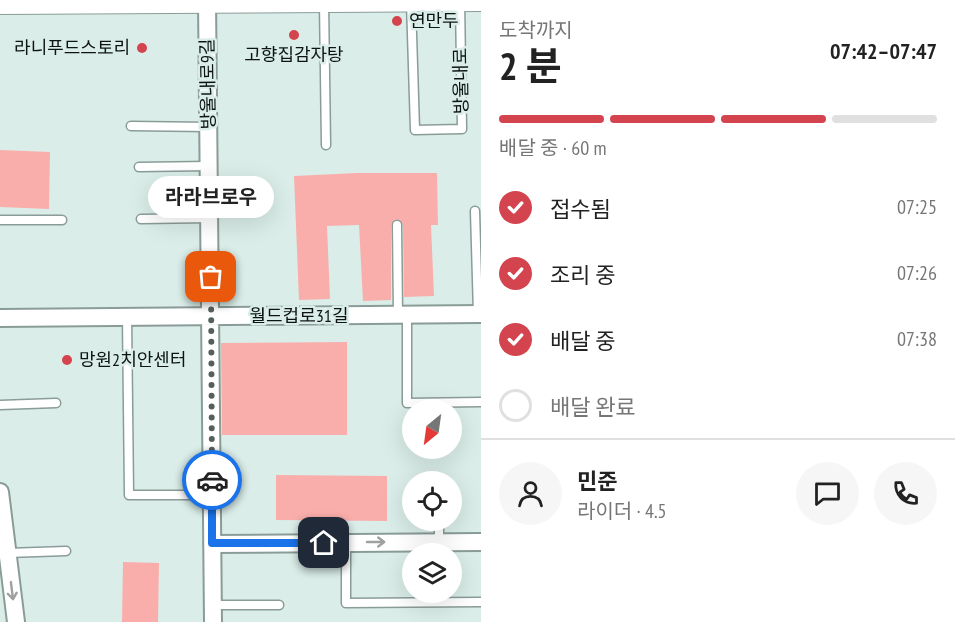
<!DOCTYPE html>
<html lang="ko">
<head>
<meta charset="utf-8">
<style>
	body { margin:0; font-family:"PT Sans Narrow","Noto Sans KR",sans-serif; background:#f6f6f6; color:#222; height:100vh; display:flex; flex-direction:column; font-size:22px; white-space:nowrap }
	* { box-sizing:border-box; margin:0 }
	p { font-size:20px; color:#767676 }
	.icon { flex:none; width:33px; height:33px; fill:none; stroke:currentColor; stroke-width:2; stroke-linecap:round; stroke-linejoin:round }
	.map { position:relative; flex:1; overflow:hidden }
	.sheet { display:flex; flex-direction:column; background:#fff; width:474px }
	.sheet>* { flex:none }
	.needle { width:39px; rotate:209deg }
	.tools { position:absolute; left:402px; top:399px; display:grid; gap:12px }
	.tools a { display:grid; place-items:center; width:60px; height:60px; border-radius:50%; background:#fff; box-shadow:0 6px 24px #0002; font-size:30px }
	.pin { position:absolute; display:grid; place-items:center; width:51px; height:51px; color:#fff; margin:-26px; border-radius:12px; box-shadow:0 3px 9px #0006 }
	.courier { position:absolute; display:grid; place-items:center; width:60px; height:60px; margin:-30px; border:4px solid #1a73e8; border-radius:50%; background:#fff; color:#222; box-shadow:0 2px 8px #0007 }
	.bubble { position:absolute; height:42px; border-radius:21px; background:#fff; box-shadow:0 6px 24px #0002; font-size:20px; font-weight:700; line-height:42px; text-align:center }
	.overview em { font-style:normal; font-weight:700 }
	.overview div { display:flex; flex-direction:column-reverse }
	.overview { display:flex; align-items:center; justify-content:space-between; height:102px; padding:0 18px }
	h1 { font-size:39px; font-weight:700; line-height:45px }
	.bar { display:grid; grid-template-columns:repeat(4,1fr); gap:9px 6px; align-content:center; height:72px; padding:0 18px }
	.bar i { height:8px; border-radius:4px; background:#e0e0e0 }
	.bar .on { background:#d4444e }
	.bar p { grid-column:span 4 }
	.line { display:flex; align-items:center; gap:15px; padding:0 18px; border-top:2px solid #e0e0e0 }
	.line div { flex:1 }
	.round { display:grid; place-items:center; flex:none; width:63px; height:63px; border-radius:32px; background:#f6f6f6 }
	ol { padding:0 18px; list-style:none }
	li { display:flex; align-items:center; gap:18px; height:66px }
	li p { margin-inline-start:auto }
	li .icon { padding:6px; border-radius:50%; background:#d4444e; color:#fff; stroke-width:4 }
	li:last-child { color:#767676 }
	li i { width:33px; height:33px; border:3px solid #e0e0e0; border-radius:50% }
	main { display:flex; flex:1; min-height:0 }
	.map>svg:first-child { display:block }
</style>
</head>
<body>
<main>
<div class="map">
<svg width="481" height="622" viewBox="0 0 481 622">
	<rect width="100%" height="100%" fill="#daede8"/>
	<path fill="#faaeac" d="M0 150 50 152 49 209 0 207Z
		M357 173H437L438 225H431L434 296 404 297 403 225 396 219 391 225V300L363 301 359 225 327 226 330 299 299 300 294 176Z
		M347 342V435H222L221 343Z
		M276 475 387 476V521L276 520Z
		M123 562 159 563 158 622H122Z"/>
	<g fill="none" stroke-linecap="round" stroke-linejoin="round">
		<defs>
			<path id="service" d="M324 2 326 145
				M411 2 415 130 462 129 460 1
				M131 126 209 127
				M139 167 209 166
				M210 201 260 202
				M475 211 478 314
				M141 219 210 218
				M0 220H62
				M397 225 398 315
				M407 315V403L481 402
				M127 317 129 495H212
				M0 405 56 403
				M439 480V482
				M439 520V542
				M346 543V603L481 602
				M7 553 66 551
				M213 605H279"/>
			<path id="minor" d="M207 0 213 622
				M0 318 481 314
				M0 492 16 622
				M212 544 481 542"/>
			<path id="tertiary" d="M0 4 481 1"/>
		</defs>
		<use href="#service" stroke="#8a9c98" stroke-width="11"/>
		<use href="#minor" stroke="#8a9c98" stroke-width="20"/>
		<use href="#tertiary" stroke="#8a9c98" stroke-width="22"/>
		<use href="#service" stroke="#fff" stroke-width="8"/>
		<use href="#minor" stroke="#fff" stroke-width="16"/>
		<use href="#tertiary" stroke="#fff" stroke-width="20"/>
	</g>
	<defs><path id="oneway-shaft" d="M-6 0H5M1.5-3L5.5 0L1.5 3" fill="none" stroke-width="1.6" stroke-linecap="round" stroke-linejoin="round" transform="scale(1.5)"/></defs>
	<g stroke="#9ea1a0">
		<use href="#oneway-shaft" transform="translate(376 542)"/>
		<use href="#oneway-shaft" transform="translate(12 591) rotate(83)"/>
	</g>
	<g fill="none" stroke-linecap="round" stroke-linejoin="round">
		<path stroke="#55605d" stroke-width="6" stroke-dasharray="0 10.8" d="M211 277 212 480"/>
		<path stroke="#1a73e8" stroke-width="8" d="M212 480V543H324"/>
	</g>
	<g fill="#d4444e" stroke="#daede8" stroke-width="2">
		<circle cx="397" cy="21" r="6"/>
		<circle cx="294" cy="35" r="6"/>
		<circle cx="142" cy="48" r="6"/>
		<circle cx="67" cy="360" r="6"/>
	</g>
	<g text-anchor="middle" stroke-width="5" stroke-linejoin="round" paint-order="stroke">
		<g font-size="18" fill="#0d1412" stroke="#daede8" text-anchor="start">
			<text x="409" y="27">연만두</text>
			<text x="130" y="54" text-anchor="end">라니푸드스토리</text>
			<text x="294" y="61" text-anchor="middle">고향집감자탕</text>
			<text x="79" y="366">망원2치안센터</text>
		</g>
		<g font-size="18" fill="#0d1412" stroke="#daede8">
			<text transform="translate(461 81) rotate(-91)" y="6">방울내로</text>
			<text transform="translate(208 84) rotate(-91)" y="6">방울내로9길</text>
			<text x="299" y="322">월드컵로31길</text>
		</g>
	</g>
</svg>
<div class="tools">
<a><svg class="needle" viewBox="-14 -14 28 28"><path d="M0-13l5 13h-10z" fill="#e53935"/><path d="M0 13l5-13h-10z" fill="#767676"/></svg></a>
<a><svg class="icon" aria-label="locate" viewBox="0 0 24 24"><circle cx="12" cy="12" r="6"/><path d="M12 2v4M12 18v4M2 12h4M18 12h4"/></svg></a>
<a><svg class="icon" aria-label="layers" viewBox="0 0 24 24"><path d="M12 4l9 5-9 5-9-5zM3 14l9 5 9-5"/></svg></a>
</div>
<div class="pin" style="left:211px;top:277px;background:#ea580c"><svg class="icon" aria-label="bag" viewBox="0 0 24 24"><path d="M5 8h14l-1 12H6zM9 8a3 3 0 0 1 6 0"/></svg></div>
<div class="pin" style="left:324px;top:543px;background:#1f2937"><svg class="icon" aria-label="home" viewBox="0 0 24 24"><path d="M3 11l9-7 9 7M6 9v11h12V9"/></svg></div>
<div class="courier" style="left:212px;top:480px"><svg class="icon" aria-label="car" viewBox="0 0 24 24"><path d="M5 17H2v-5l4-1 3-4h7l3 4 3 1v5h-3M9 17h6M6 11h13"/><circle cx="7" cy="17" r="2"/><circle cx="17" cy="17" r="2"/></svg></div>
<div class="bubble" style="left:148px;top:176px;width:126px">라라브로우</div>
</div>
<section class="sheet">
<div class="overview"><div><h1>2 분</h1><p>도착까지</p></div><em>07:42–07:47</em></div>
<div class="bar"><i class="on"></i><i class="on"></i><i class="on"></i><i></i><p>배달 중 · 60 m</p></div>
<ol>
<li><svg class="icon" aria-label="check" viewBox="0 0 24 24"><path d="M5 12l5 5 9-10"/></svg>접수됨<p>07:25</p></li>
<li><svg class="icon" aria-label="check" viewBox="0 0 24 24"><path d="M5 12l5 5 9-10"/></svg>조리 중<p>07:26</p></li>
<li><svg class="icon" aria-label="check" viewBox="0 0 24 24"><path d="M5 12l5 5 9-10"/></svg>배달 중<p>07:38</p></li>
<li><i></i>배달 완료</li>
</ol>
<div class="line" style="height:108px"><a class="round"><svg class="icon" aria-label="person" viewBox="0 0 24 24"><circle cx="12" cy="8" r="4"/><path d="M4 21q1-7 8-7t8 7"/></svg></a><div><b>민준</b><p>라이더 · 4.5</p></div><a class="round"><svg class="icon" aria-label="chat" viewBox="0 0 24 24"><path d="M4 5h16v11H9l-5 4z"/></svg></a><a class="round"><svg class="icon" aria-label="phone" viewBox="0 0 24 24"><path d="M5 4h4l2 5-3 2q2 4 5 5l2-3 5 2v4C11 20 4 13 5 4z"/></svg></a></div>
</section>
</main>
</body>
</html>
